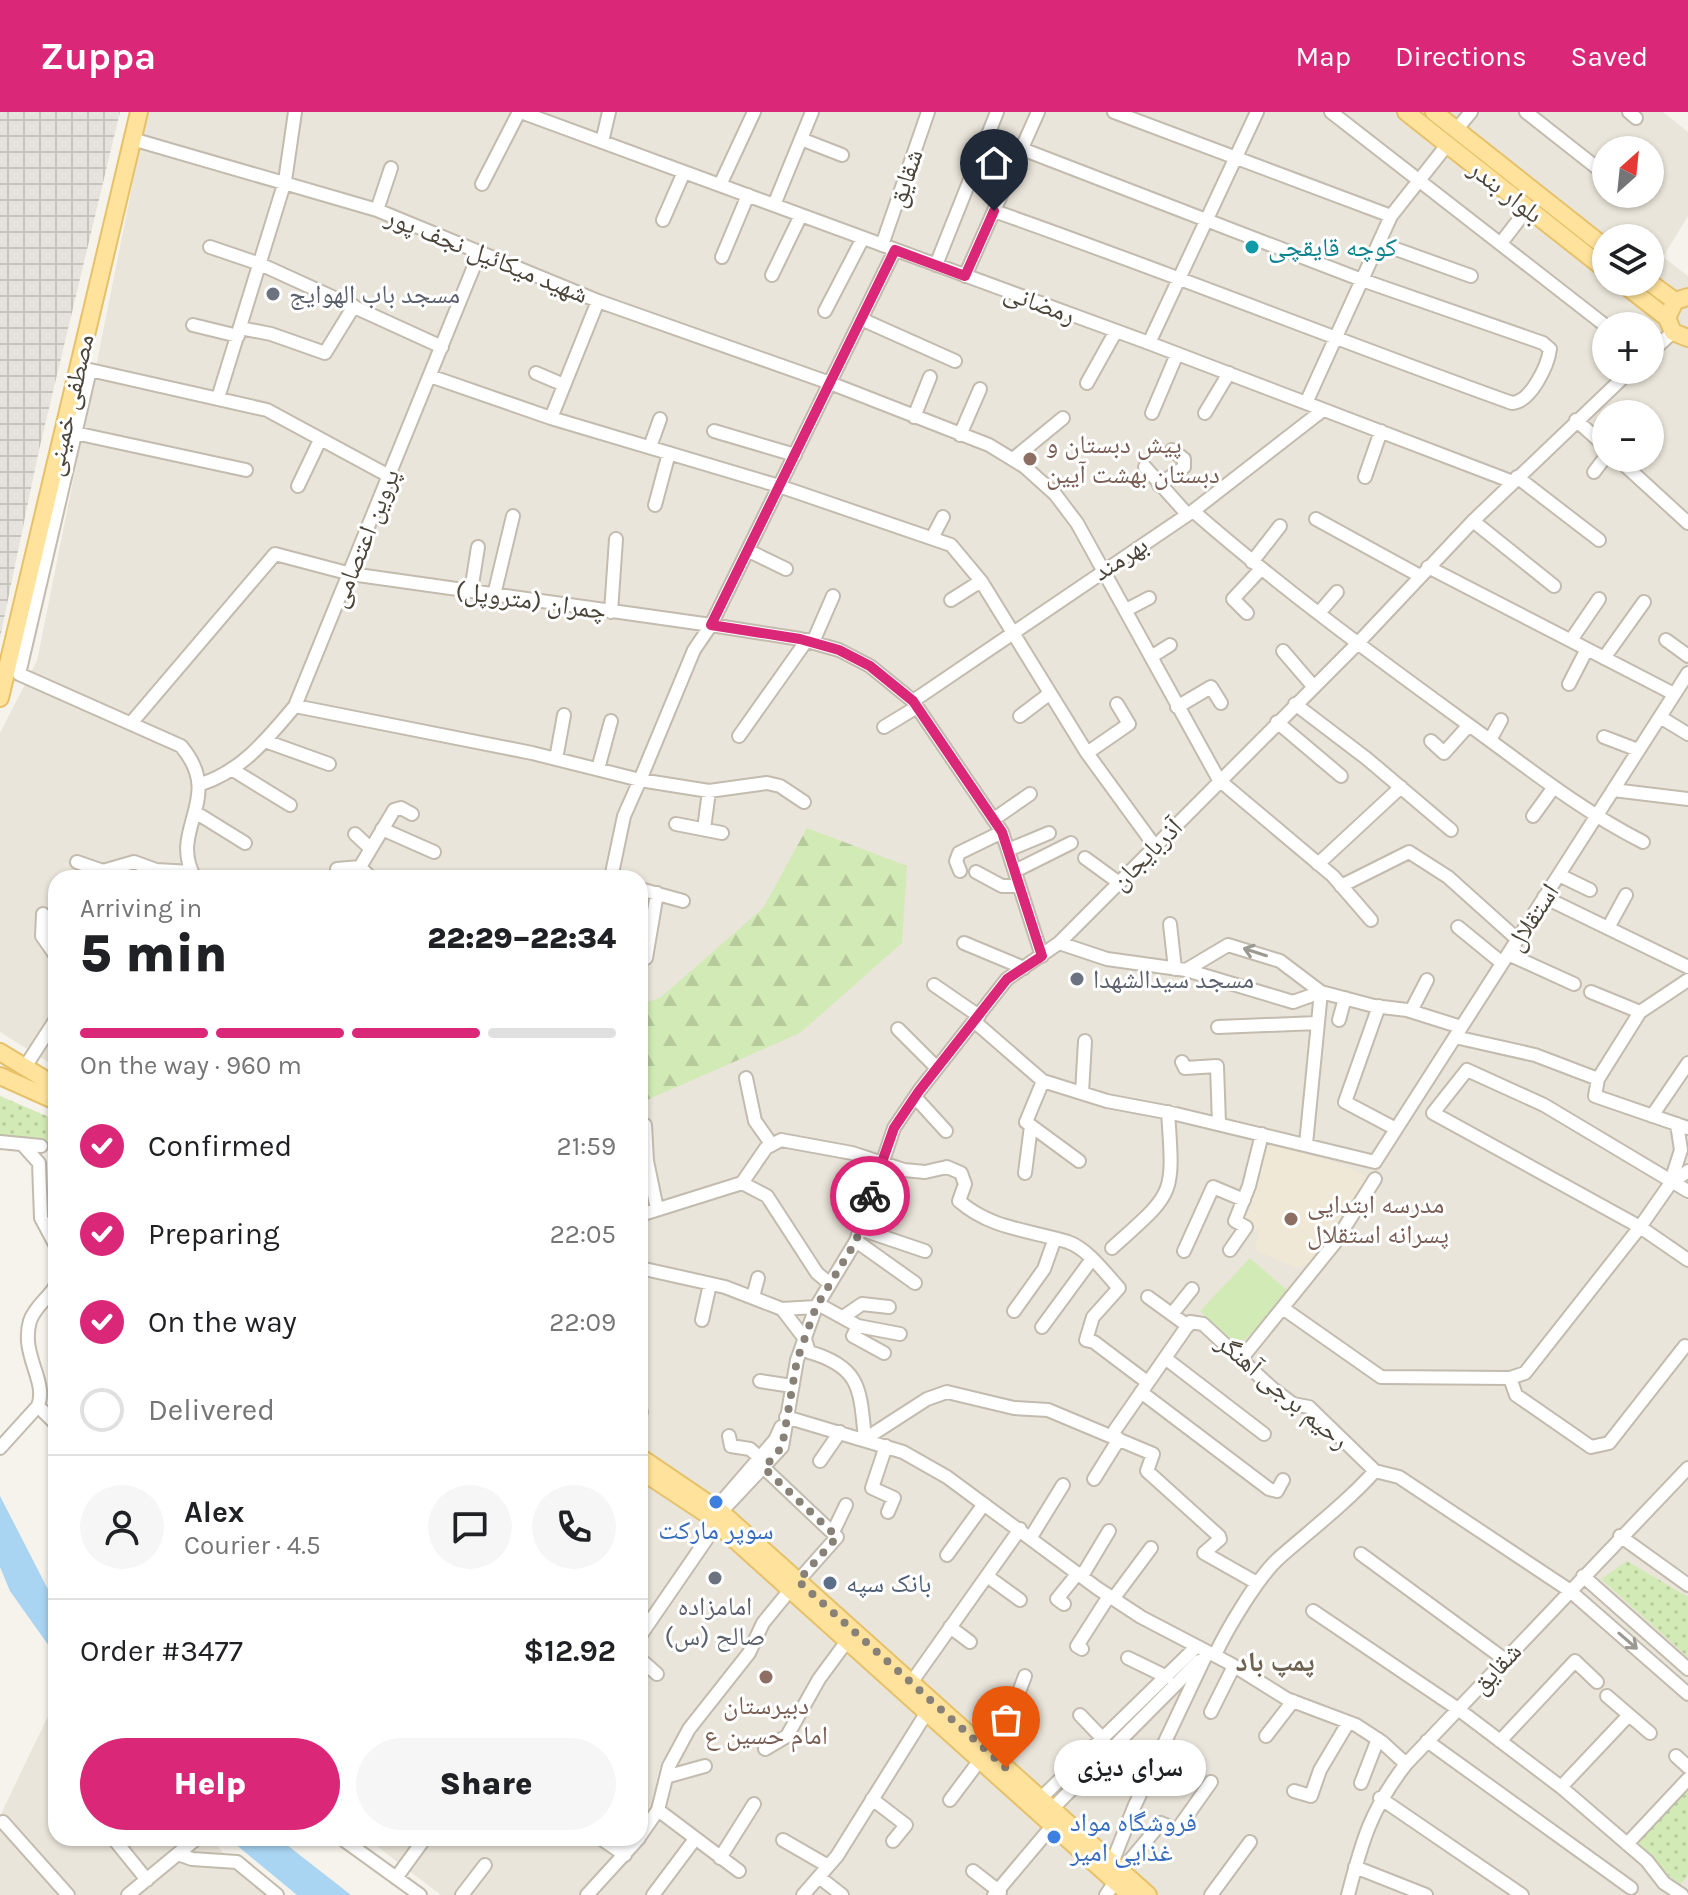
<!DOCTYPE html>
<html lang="en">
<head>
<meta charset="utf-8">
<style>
	body { margin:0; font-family:Karla,"Noto Naskh Arabic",sans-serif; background:#f6f6f6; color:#202124; height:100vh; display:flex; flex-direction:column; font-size:30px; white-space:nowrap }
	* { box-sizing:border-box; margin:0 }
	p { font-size:26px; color:#757577 }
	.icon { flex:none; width:44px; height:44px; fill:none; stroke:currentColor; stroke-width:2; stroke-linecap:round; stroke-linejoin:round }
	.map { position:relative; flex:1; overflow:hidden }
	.panel { position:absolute; left:48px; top:758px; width:600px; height:976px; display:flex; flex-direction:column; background:#fff; border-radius:24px; box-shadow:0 2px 6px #0004 }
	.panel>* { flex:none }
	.needle { width:52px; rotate:27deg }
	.buttons { position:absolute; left:1592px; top:24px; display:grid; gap:16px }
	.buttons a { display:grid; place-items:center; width:72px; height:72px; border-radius:50%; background:#fff; box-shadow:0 2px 6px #0004; font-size:40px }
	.pin { position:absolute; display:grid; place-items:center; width:68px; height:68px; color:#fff; margin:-82px -34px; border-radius:50% 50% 50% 0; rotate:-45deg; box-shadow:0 0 8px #0007 }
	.pin .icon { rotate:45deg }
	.courier { position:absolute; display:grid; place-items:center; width:80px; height:80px; margin:-40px; border:6px solid #db2777; border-radius:50%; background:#fff; color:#222; box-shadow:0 2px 10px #0007 }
	.bubble { position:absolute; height:56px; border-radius:28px; background:#fff; box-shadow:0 2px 6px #0004; font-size:26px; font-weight:800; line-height:56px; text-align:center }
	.overview em { font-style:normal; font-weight:800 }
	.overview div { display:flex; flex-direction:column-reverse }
	.overview { display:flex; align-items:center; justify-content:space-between; height:136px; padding:0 32px }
	h1 { font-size:52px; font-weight:800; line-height:60px }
	.bar { display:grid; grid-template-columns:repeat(4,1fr); gap:12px 8px; align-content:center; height:96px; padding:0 32px }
	.bar i { height:10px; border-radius:6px; background:#e0e0e0 }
	.bar .current { background:#db2777 }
	.bar p { grid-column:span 4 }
	.line { display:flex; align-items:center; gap:20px; padding:0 32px; border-top:2px solid #e0e0e0 }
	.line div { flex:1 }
	.round { display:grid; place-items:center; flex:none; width:84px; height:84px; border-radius:42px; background:#f6f6f6 }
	ol { padding:0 32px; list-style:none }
	li { display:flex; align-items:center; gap:24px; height:88px }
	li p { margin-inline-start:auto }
	li .icon { padding:8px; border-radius:50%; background:#db2777; color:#fff; stroke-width:4 }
	li:last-child { color:#757577 }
	li i { width:44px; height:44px; border:4px solid #e0e0e0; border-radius:50% }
	.primary-button { display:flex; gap:16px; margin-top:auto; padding:16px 32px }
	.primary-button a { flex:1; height:92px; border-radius:48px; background:#db2777; color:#fff; font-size:32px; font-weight:800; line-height:92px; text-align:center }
	.primary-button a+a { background:#f6f6f6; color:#202124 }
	header { display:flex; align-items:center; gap:48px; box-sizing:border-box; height:112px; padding:0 40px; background:#db2777; color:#fff }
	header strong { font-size:38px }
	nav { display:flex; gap:44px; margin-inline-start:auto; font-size:28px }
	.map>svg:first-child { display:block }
</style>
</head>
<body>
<header>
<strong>Zuppa</strong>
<nav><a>Map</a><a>Directions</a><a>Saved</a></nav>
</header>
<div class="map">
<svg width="1688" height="1783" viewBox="0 0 1688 1783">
	<defs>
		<pattern id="industrial-grid" width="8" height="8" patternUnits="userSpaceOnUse" patternTransform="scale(2)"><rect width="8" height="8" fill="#e6e2dd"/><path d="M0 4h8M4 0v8" fill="none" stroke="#c7c3be"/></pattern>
		<pattern id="grass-dots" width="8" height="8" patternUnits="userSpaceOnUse" patternTransform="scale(2)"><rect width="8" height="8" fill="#d2eab5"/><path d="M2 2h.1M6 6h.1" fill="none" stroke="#b6ca9c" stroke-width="1.8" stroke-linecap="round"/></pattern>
		<pattern id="forest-firs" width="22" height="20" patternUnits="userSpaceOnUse" patternTransform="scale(2)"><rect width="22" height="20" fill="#d2eab5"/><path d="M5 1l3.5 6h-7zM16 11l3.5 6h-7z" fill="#b6ca9c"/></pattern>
	</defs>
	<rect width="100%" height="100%" fill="#f6f3ec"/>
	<path fill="#eae5da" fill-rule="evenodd" d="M147 0H1663L1688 20V104L1663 145 1688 164V1783H441L366 1726H640V766H56V955L0 920V621L37 549ZM1606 38H1650V82H1606ZM1606 126H1650V170H1606ZM1606 214H1650V258H1606ZM1606 302H1650V346H1606Z
		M50 1600 56 1601V1726H209L265 1783H0V1704Z"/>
	<path fill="url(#industrial-grid)" d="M0 0H120L39 338 0 526Z"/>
	<path fill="#efe8d6" d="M1264 1029 1343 1053 1365 1064 1364 1078 1348 1100 1343 1101 1325 1134 1311 1151 1297 1156 1255 1138 1259 1119 1239 1113 1245 1099 1251 1098Z"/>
	<path fill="url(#grass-dots)" d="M0 984 56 1008V1032L0 1023Z
		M1627 1449 1688 1485V1545L1601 1467Z
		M1688 1667V1764L1680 1772 1627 1732Z"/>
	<path fill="url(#forest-firs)" d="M807 716 907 754 902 831 800 921 640 991V892L660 886 763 796Z"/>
	<path fill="#d2eab5" d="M1250 1146 1290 1181 1239 1234 1200 1199Z"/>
	<path fill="#a9d4f2" d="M0 1384 56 1493V1544L10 1479 0 1455Z
		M228 1726H278L351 1783H297Z"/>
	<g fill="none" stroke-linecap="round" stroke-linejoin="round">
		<defs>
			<path id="minor" d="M521 0 1149 231 1513 370
				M1114 0 1391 104
				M1331 0 1606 214
				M1526 0 1606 63
				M1629 0 1636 6
				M1456 18 1471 0
				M801 27 842 43
				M139 29 377 98 598 189 830 271 989 333 1025 355 1055 382 1077 411 1219 668 1333 764 1371 808
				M602 30 609 0
				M482 72 519 0
				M720 73 754 0
				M774 93 812 0
				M377 98 391 56
				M994 99C1168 160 1339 229 1512 291 1531 290 1548 253 1550 237L1543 231 1362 168 1022 37
				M663 108 684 60
				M1379 131 1471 164
				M1501 131 1521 105
				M882 133 928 0
				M210 135 260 152 442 235
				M722 145 748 83
				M936 153 997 0
				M772 163 801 103
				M965 164 1038 0
				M825 199 863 126
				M861 207 955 249
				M193 213 238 224
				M240 216 271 222 325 241 354 194
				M1149 231 1257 0
				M1650 241 1673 220
				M536 261 564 273
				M430 264 551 306 779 374 951 433 981 469 1087 641 1154 733
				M1087 271 1116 219
				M218 286 285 69 295 0
				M1306 291 1391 104 1447 33
				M1152 301 1177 242
				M1205 301 1229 261
				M914 305 930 265
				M551 306 598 189
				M1576 308 1606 335
				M714 319 795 343
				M75 321 246 358
				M960 323 980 277
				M650 335 660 307
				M1617 346 1688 411
				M1013 347 1063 306
				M1145 355 1187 402
				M1594 360 1606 344
				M1365 365 1381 319
				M1517 365 1599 428
				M1159 373 1184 355V347L1172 338
				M298 374 320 328
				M655 393 669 341
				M1193 399C1279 474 1370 541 1462 608 1522 651 1578 697 1643 730
				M1316 407 1420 464
				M1473 409 1554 474
				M932 426 943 405
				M749 439 786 457
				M1252 450 1280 414
				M1428 455 1674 582
				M471 479 478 435
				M494 483 513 404
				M951 488 981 469
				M1126 498 1149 486
				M611 500 616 427
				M1247 501 1233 487 1261 457
				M1319 501 1337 480
				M1571 528 1599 487
				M1666 528 1688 544
				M813 530 833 484
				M1283 539 1313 574
				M1151 545 1170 533
				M1604 546 1644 490
				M19 562 90 258 267 298 389 364
				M19 562 181 634C226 687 167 717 195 766
				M1569 572 1587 537
				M913 589 1193 399 1323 298
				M1295 592 1366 646 1451 718
				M295 594 532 641 640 668 694 538 711 513 800 527 839 538 870 554 913 589 1002 720 1042 844
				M1177 595 1211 575 1221 591
				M1020 604 1049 582
				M1660 605 1688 622
				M132 610 275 442 351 462 711 513 895 138
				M1277 610 1341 664
				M884 615 917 595
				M739 624 807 528
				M1604 625 1638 638
				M1490 628 1501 608
				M265 629 329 652
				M1431 629 1444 641 1469 613
				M1087 641 1129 612 1117 592
				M556 647 564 603
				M598 657 611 609
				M233 658 290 693
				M201 672C242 659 268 626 295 594L479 142
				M1613 678 1688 687
				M195 700 245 731
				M1533 704 1554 675
				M994 707 1030 682
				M676 712 722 721
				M382 717 434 740
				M704 717 709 679
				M355 722 369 735
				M1008 738 1049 721
				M1085 746 1118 770
				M77 750 103 759 134 750 156 758 192 760
				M1318 752 1401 675
				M337 757 360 755
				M960 759 956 749 959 741 1002 720
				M1015 759 1071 731
				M976 760 1002 774H1019
				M1559 763 1590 778
				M371 766 360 755 394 698 401 696 412 702
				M611 766 624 704 640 668 709 679 767 671 780 674 804 690
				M1341 774 1409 740 1448 765 1517 827
				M640 777 683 789
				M1544 785 1688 855
				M43 802 42 824 56 844
				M1170 812 1175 857
				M1458 815 1502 851
				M1608 816 1626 783
				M964 831 1024 856
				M1059 831 1107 847 1186 858
				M1508 842 1574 872
				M646 846 657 781
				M934 873 979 904
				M1321 880 1293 890 1186 858 1228 833 1280 849 1321 880 1374 894 1407 898 1461 915
				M1591 880 1640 900
				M1379 894 1345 990 1396 1017
				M1411 899 1427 868
				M1339 908 1345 886
				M975 910 1043 969 1107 989 1176 1002 1375 1050 1688 561
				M1218 915 1317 911
				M898 917 937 956
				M1455 925 1535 943 1598 967 1595 984 1688 1016
				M1182 950 1185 956 1217 954 1219 1012
				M25 955 56 907
				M746 966 755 1009 772 1033
				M1598 967 1640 900 1688 868
				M1043 969 1026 1010 1079 1049
				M1082 981 1085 929
				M915 985 946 1019
				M1652 1004 1688 951
				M1677 1012 1681 1038 1670 1072 1688 1059
				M645 1013 647 1049 657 1097
				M0 1030 41 1034
				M22 1032 39 1051 41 1106 56 1134
				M1306 1032 1321 880
				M1025 1061 1031 1014
				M742 1071 767 1084 817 1161 830 1172
				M1670 1072 1640 1115 1688 1148
				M640 1103 742 1071 766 1036 781 1028 852 1041 904 1058 925 1060 947 1055 961 1061 965 1072 959 1089C991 1117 1029 1118 1068 1130 1088 1137 1105 1161 1119 1176L1093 1205 1086 1228 1094 1230 1147 1270
				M860 1117 925 1139
				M856 1129 915 1171
				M1112 1136C1175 1079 1174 1086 1168 1000
				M1230 1138 1246 1115 1235 1109 1249 1074 1262 1022
				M1184 1139 1213 1075 1244 1088
				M640 1156 725 1175 782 1197
				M56 1173C49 1186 35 1194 30 1209 20 1243 48 1269 38 1294L56 1312
				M753 1185 758 1166
				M1148 1185 1188 1214
				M818 1192 858 1214 900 1222
				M782 1197 805 1227 809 1240C862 1255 860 1279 865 1327L927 1287 947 1280 1014 1296 1048 1298 1153 1342 1147 1359 1219 1424 1220 1427 1204 1441 1257 1471
				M782 1197 816 1195
				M1284 1197 1381 1265 1510 1266 1516 1283 1591 1335 1609 1331 1685 1234
				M1014 1199 1044 1157 1054 1129
				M1172 1202 1192 1177
				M843 1205 862 1192 889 1195
				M702 1208 710 1172
				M858 1214 853 1224 884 1241
				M1042 1215 1092 1147
				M1165 1246 1264 1322
				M1242 1246 1334 1132 1375 1067
				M1510 1266 1525 1261 1640 1115 1433 1001 1467 958 1544 993 1688 1079
				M760 1269 792 1274
				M1141 1280 1269 1377 1277 1379 1283 1368
				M640 1300H641
				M786 1305 903 1340 947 1365 1097 1476 1141 1505 1231 1552 1287 1587 1356 1613 1382 1630 1406 1652
				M729 1324 731 1334 750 1337 760 1346
				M1114 1326 1115 1318 1190 1210 1203 1212 1273 1277 1293 1292 1309 1295 1375 1359 1399 1365 1569 1478 1688 1582
				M886 1334 872 1376 894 1386 888 1400
				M0 1336 38 1294
				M820 1349 840 1320
				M764 1356 837 1425 798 1469
				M1094 1367 1119 1327
				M721 1400 782 1335 797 1248 816 1195 856 1129 894 1016 919 979 1007 867 1059 831 1358 531 1473 409 1631 258
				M833 1420 846 1393
				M1620 1424 1688 1473
				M1031 1425 1063 1373
				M1361 1442 1504 1547
				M947 1443 984 1392
				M987 1464 1020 1488
				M1082 1464 1109 1419
				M1583 1464 1688 1557
				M1113 1487 1151 1436
				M1064 1492 1057 1487 1078 1461
				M1313 1499 1458 1597 1561 1675 1647 1749 1664 1771 1682 1783
				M950 1515 970 1530
				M640 1524 717 1412 724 1387 775 1328 781 1315
				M1082 1537 1077 1534 1109 1484
				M1215 1543C1227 1517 1258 1465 1279 1446 1312 1417 1345 1392 1375 1359
				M1128 1546 1167 1565
				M640 1547 657 1562
				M911 1571 1020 1417
				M1607 1584 1650 1621
				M1211 1600 1234 1554
				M1080 1603 1104 1628
				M1266 1624 1293 1589
				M1427 1629 1631 1776
				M1500 1629 1575 1549 1597 1570
				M765 1637 787 1624 819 1567 847 1529
				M989 1640 1002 1625 1025 1564
				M1676 1644 1688 1655
				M669 1664 705 1654
				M1361 1671 1378 1627
				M1561 1675 1628 1604
				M1294 1679 1311 1684 1320 1658 1348 1611
				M1380 1686 1522 1783
				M872 1687 906 1713 893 1729
				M1040 1687 1195 1536
				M950 1688 980 1648
				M1052 1697 1199 1549
				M658 1698 739 1759
				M3 1710 68 1783
				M640 1724 658 1698 669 1654 689 1617 749 1541 763 1511 790 1478
				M113 1726 147 1768
				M341 1726 420 1783
				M553 1726H554
				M600 1726 625 1743
				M783 1728 828 1754
				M1627 1732 1688 1667
				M178 1742 192 1747 237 1750 277 1783
				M720 1746 754 1692
				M1112 1751 1135 1693 1207 1541
				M1355 1755 1426 1783
				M973 1759 1000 1780
				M1121 1759 1161 1711 1177 1718 1211 1670
				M819 1765 842 1783
				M396 1766 425 1726
				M128 1783 197 1726
				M462 1783 485 1753
				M587 1783 639 1726
				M653 1783 695 1727
				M803 1783 837 1744 927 1600
				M994 1783 1053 1713
				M1106 1783 1115 1770
				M1211 1783 1250 1730
				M1348 1783C1362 1729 1371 1697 1406 1652L1688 1356"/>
			<path id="major" d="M1406 0 1606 158
				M1434 0 1606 136
				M1621 170 1667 206
				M1649 170 1675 189
				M1688 185 1675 189 1667 206 1673 220 1688 226
				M0 586 139 0
				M0 940 56 974
				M0 964 56 989
				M640 1345 721 1400 1148 1783
				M640 1358 705 1401 1130 1783"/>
		</defs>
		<use href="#minor" stroke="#c2bbae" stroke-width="16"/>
		<use href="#major" stroke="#e6c16a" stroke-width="20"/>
		<use href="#minor" stroke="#fff" stroke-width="12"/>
		<use href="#major" stroke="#ffe39c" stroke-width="16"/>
	</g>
	<defs><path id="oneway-shaft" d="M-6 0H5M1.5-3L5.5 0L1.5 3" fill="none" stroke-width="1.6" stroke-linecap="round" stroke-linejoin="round" transform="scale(2)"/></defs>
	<g stroke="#9c9892">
		<use href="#oneway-shaft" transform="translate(1255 840) rotate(-162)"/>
		<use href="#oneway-shaft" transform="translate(1628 1529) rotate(41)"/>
	</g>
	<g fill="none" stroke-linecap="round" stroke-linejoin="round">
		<path stroke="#878178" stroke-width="8" stroke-dasharray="0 14.4" d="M870 1084 856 1129 816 1195 797 1248 782 1335 764 1356 837 1425 798 1469 1006 1656"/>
		<path stroke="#db2777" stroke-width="10" d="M870 1084 894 1016 919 979 1007 867 1042 844 1002 720 913 589 870 554 839 538 800 527 711 513 895 138 965 164 994 99"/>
	</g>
	<circle fill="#0f9aa8" stroke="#fff" stroke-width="3" cx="1252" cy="135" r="8"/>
	<g fill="#6b7280" stroke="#fff" stroke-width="3">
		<circle cx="273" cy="182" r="8"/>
		<circle cx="1077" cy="867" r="8"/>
		<circle cx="715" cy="1466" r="8"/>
	</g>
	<g fill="#8d6e63" stroke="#fff" stroke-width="3">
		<circle cx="1030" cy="347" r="8"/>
		<circle cx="1291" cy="1107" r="8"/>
		<circle cx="766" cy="1565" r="8"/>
	</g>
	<g fill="#3f7fe0" stroke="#fff" stroke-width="3">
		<circle cx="716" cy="1390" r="8"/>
		<circle cx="1054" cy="1725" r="8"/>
	</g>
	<circle fill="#5c6f8a" stroke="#fff" stroke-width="3" cx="830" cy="1471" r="8"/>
	<g text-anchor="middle" stroke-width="6" stroke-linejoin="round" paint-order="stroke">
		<g font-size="26" fill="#4b4439" stroke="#fff">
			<text transform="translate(905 66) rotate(-71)" y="9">شقایق</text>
			<text transform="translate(1506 79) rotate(38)" y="9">بلوار بندر</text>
			<text transform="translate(487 143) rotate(22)" y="9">شهید میکائیل نجف پور</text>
			<text transform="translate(1040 191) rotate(20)" y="9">رمضانی</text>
			<text transform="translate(69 293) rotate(-77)" y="9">مصطفی خمینی</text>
			<text transform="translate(364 426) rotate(-68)" y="9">پروین اعتصامی</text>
			<text transform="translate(1120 446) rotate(-33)" y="9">بهرمند</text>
			<text transform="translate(531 488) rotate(8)" y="9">چمران (متروپل)</text>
			<text transform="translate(1146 742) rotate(-45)" y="9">آذربایجان</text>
			<text transform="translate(1532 805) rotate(-57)" y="9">استقلال</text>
			<text transform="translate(1283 1279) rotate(40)" y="9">رحیم برجی آهنگر</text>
			<text transform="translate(1496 1556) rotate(-47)" y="9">شقایق</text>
		</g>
		<g font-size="26" fill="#0d838f" stroke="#fff" text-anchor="start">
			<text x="1268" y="144">کوچه قایقچی</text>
		</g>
		<g font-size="26" fill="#5b616d" stroke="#fff" text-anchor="start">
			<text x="289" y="191">مسجد باب الهوایج</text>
			<text x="1093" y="876">مسجد سیدالشهدا</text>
			<text x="715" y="1503" text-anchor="middle">امامزاده<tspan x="715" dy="30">صالح (س)</tspan></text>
		</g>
		<g font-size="26" fill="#785e54" stroke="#fff" text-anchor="start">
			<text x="1046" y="341">پیش دبستان و<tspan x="1046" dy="30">دبستان بهشت آیین</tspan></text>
			<text x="1307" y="1101">مدرسه ابتدایی<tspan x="1307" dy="30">پسرانه استقلال</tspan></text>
			<text x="766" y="1602" text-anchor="middle">دبیرستان<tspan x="766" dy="30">امام حسین ع</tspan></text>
		</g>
		<g font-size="26" fill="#366cbe" stroke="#fff">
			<text x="716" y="1427">سوپر مارکت</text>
			<text x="1070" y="1719" text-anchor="start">فروشگاه مواد<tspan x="1070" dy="30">غذایی امیر</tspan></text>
		</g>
		<g font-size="26" fill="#4e5e75" stroke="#fff" text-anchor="start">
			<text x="846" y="1480">بانک سپه</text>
		</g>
		<g font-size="28" font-weight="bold" fill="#6e6250" stroke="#fff">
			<text x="1275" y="1559">پمپ باد</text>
		</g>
	</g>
</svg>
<div class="buttons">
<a><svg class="needle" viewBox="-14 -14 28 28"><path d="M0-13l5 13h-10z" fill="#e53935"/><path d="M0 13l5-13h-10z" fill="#757577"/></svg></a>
<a><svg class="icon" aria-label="layers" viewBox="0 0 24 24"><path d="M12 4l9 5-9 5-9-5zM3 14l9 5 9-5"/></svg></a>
<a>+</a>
<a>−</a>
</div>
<div class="pin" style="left:1006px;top:1656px;background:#ea580c"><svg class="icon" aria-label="bag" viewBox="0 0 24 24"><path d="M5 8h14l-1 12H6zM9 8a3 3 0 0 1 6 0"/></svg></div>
<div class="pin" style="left:994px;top:99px;background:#1f2937"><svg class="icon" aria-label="home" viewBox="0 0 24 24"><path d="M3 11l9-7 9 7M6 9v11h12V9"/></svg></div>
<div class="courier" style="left:870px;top:1084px"><svg class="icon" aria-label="bike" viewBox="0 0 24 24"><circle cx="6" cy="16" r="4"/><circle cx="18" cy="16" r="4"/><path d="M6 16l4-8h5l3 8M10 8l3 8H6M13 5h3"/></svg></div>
<div class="bubble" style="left:1054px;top:1628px;width:152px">سرای دیزی</div>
<section class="panel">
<div class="overview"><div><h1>5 min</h1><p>Arriving in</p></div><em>22:29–22:34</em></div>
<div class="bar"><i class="current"></i><i class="current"></i><i class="current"></i><i></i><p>On the way · 960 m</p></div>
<ol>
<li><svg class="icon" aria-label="check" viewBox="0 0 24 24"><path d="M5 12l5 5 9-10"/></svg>Confirmed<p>21:59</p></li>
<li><svg class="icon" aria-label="check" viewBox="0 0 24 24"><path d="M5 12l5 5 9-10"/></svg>Preparing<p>22:05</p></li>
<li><svg class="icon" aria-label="check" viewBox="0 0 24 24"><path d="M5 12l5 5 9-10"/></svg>On the way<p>22:09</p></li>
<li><i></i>Delivered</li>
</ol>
<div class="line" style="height:144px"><a class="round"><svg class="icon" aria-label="person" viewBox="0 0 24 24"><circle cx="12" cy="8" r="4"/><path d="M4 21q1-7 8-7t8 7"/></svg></a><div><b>Alex</b><p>Courier · 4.5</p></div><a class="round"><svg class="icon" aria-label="chat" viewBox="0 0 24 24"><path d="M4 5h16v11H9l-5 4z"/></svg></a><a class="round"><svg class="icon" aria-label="phone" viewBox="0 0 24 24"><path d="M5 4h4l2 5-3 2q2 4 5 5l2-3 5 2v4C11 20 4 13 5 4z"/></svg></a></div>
<div class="line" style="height:104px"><div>Order #3477</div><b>$12.92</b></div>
<div class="primary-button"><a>Help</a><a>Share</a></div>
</section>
</div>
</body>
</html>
